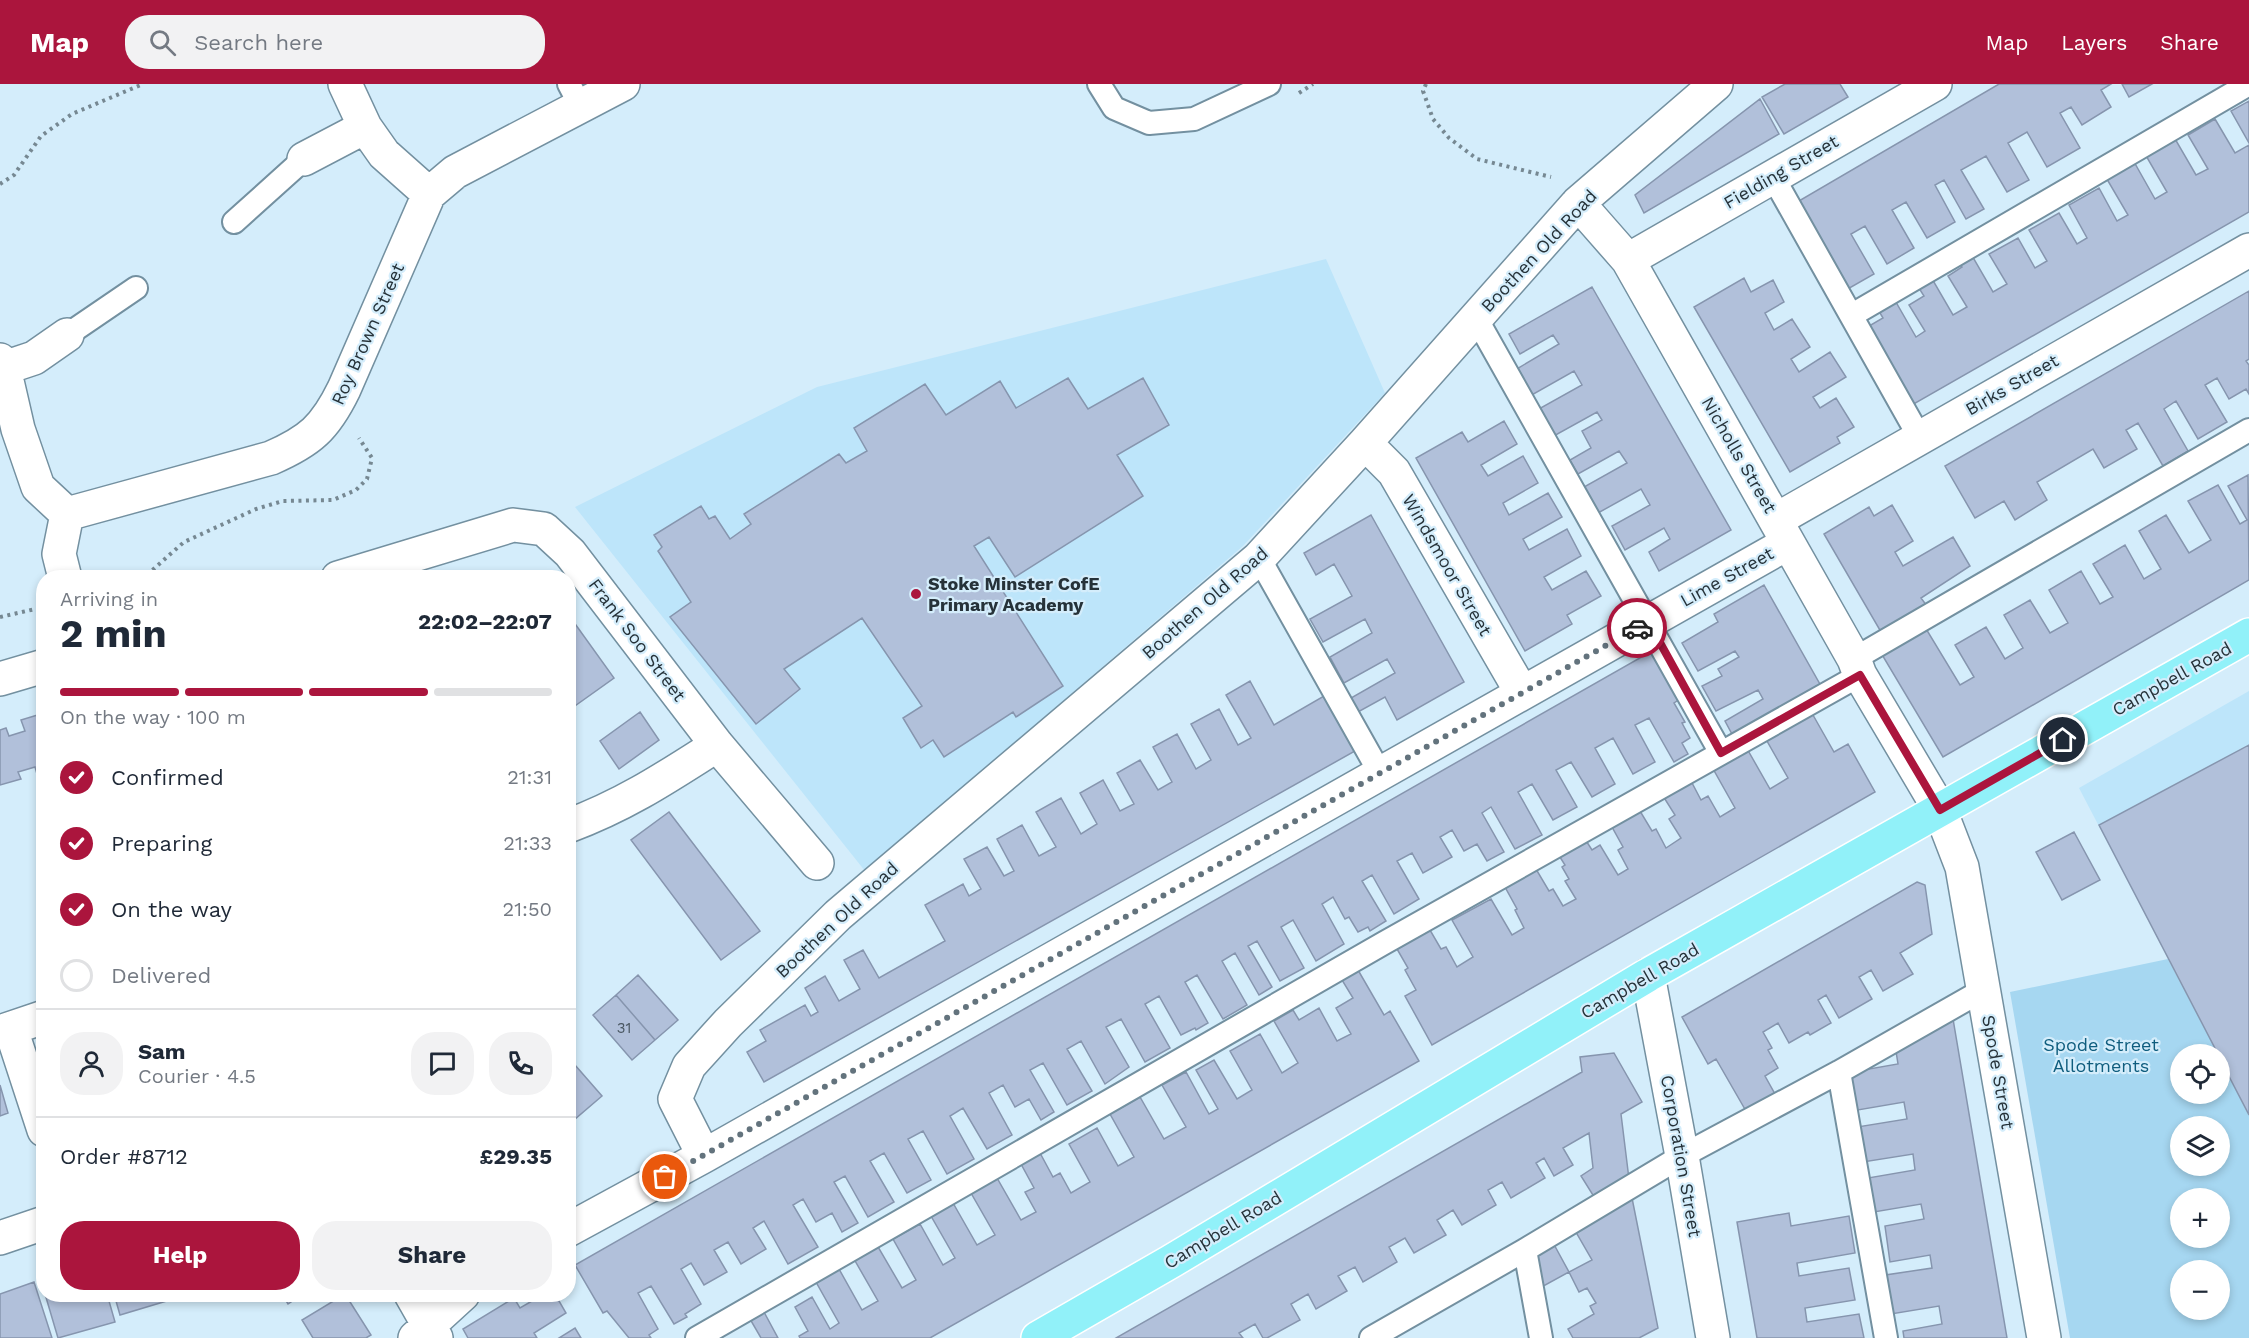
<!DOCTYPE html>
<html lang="en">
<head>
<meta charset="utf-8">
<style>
	body { margin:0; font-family:"Work Sans",sans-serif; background:#f2f2f3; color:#1f2937; height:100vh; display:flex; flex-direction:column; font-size:22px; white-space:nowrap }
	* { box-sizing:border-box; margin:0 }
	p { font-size:20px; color:#747a83 }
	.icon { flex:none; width:33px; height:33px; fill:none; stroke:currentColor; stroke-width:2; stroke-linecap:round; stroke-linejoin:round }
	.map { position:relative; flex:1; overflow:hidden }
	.drawer { position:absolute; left:36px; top:486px; width:540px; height:732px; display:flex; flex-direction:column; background:#fff; border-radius:24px; box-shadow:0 3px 9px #0003 }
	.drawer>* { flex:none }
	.fabs { position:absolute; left:2170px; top:960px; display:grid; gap:12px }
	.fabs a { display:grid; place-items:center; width:60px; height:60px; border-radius:50%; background:#fff; box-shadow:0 3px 9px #0003; font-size:30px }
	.pin { position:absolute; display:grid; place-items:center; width:51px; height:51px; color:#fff; margin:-26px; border:3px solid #fff; border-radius:50%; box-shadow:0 2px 6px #0007 }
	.courier { position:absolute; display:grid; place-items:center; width:60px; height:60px; margin:-30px; border:4px solid #ab153d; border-radius:50%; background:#fff; color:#222; box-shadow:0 2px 8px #0007 }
	.headline em { font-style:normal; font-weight:700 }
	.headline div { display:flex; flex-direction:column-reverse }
	.headline { display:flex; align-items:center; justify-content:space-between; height:102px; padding:0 24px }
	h1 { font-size:39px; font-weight:700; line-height:45px }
	.bar { display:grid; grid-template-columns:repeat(4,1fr); gap:9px 6px; align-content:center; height:72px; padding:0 24px }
	.bar i { height:8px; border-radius:4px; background:#e0e1e3 }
	.bar .current { background:#ab153d }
	.bar p { grid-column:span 4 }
	.line { display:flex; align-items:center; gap:15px; padding:0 24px; border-top:2px solid #e0e1e3 }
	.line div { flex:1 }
	.round { display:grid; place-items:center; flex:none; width:63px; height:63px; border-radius:24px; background:#f2f2f3 }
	ol { padding:0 24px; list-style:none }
	li { display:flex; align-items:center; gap:18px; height:66px }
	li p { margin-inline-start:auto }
	li .icon { padding:6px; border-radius:50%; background:#ab153d; color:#fff; stroke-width:4 }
	li:last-child { color:#747a83 }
	li i { width:33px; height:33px; border:3px solid #e0e1e3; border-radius:50% }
	.cta { display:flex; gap:12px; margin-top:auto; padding:12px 24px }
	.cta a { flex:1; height:69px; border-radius:24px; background:#ab153d; color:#fff; font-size:24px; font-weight:700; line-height:69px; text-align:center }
	.cta a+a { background:#f2f2f3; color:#1f2937 }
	header { display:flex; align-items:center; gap:36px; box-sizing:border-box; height:84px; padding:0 30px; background:#ab153d; color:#fff }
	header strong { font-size:28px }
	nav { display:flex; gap:33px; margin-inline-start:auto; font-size:21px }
	.search { width:420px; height:54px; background:#f2f2f3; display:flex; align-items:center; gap:15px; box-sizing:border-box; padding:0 21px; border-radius:24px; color:#747a83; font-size:22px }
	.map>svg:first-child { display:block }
</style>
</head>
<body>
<header>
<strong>Map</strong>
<div class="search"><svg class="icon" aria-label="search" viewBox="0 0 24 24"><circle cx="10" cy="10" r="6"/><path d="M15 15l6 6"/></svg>Search here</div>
<nav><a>Map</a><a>Layers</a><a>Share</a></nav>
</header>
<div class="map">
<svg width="2249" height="1254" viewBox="0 0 2249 1254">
	<rect width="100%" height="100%" fill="#d4edfb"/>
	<path fill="#bde5fa" d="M1326 175 1385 309 1243 462 865 787 575 423 817 303Z
		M2249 607V1031L2220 975V970H2218L2079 704Z"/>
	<path fill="#a6d7f1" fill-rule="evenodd" d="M2168 875 2218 970H2181V1010H2220V975L2249 1031V1254H2070L2010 908ZM2181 1042H2220V1082H2181ZM2181 1114H2220V1154H2181ZM2181 1186H2220V1226H2181Z"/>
	<path fill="#b1c0da" stroke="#8695ae" stroke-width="1.5" d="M1785 0H1840L1848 13 1784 50 1762 13Z
		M1999 0H2111L2101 6 2111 23 2082 41 2071 23 2060 29 2080 64 2047 83 2027 48 2008 59 2029 96 2007 108 1986 72 1961 86 1984 125 1966 135 1944 96 1935 101 1955 138 1927 154 1906 118 1892 126 1914 164 1887 180 1865 142 1851 150 1874 190 1846 206 1792 121Z
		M2122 0H2152L2129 13Z
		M1760 15 1779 50 1644 129 1635 111Z
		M2249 17V59L2231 27Z
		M2215 35 2235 69 2249 61V128L1905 325 1869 242 1883 234 1876 222 1893 213 1916 253 1925 247 1909 221 1924 212 1917 201 1931 193 1953 231 1967 223 1948 192 1962 183 1954 170 1967 163 1993 208 2007 200 1989 170 2018 154 2035 184 2047 177 2029 146 2059 129 2077 160 2087 154 2069 121 2099 104 2117 137 2128 131 2101 85 2129 69 2155 115 2167 108 2145 70 2174 53 2196 91 2208 85 2188 51Z
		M1744 194 1751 208 1773 196 1784 218 1765 229 1774 246 1792 235 1810 263 1791 275 1799 288 1830 268 1846 293 1813 313 1820 324 1836 314 1854 343 1837 353 1840 359 1790 388 1694 223Z
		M1592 203 1731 446 1659 487 1649 468 1670 455 1664 444 1625 466 1612 442 1650 421 1641 405 1598 429 1584 403 1627 379 1619 367 1578 390 1570 376 1591 364 1582 347 1602 336 1597 328 1552 353 1537 326 1582 301 1574 287 1530 312 1515 286 1559 260 1553 251 1520 270 1509 250Z
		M2249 207V275L2246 277 2249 281V310L2246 305 2229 315 2217 294 2205 301 2227 338 2198 355 2176 317 2164 325 2188 367 2163 382 2138 339 2126 346 2137 365 2104 384 2093 365 2037 398 2047 416 2015 436 2004 417 1975 434 1945 382Z
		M1068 294 1088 325 1143 294 1169 341 1117 371 1143 412 1015 493 989 453 974 462 1063 602 1016 633 1013 628 944 673 933 656 921 664 903 634 922 622 862 534 784 585 800 605 756 640 670 533 691 518 658 467 662 463 654 451 701 422 709 435 715 432 730 455 751 440 744 430 839 370 846 379 867 367 854 344 925 300 946 331 1000 297 1016 324Z
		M1504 337 1517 360 1481 381 1488 392 1523 372 1538 399 1503 419 1509 431 1548 409 1562 433 1523 455 1529 466 1567 445 1581 472 1544 493 1552 506 1586 487 1601 512 1567 531 1572 540 1525 567 1416 374 1462 348 1468 358Z
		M2248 391 2249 496 1943 673 1881 569 1925 543 1960 601 1974 593 1955 561 1986 543 2005 575 2023 564 2004 531 2030 516 2050 549 2068 539 2049 506 2081 487 2100 520 2113 513 2093 480 2125 461 2144 495 2161 485 2139 447 2166 431 2189 469 2211 456 2188 417 2218 401 2240 440 2247 436 2228 402Z
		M1892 421 1913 457 1895 468 1903 482 1953 453 1970 482 1921 514 1927 522 1881 548 1824 450 1869 423 1874 432Z
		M1371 431 1464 598 1397 636 1385 613 1358 628 1351 614 1395 589 1387 575 1344 599 1330 573 1372 549 1365 535 1323 558 1310 535 1352 512 1334 480 1316 491 1304 469Z
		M1764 501 1821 602 1733 652 1725 637 1763 615 1758 606 1716 627 1702 602 1722 592 1718 585 1739 573 1735 567 1698 587 1682 559 1718 538 1714 530Z
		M568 530 614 594 572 624 568 619Z
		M1652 567 1680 615 1674 619 1685 638 1682 639 1690 654 1682 659 1688 670 1674 678 1649 634 1635 641 1655 678 1633 690 1613 654 1595 664 1615 700 1592 713 1571 678 1556 686 1577 723 1553 736 1532 700 1518 708 1542 751 1515 765 1491 723 1482 729 1504 768 1487 777 1477 760 1464 767 1452 746 1440 753 1452 773 1423 789 1412 769 1397 777 1419 815 1394 830 1372 791 1362 797 1386 837 1370 847 1368 843 1358 848 1349 833 1345 835 1333 813 1322 820 1344 860 1316 877 1293 836 1281 843 1304 884 1280 897 1257 857 1248 862 1272 903 1259 911 1235 869 1222 877 1247 921 1223 935 1197 891 1185 898 1208 939 1196 946 1195 944 1181 951 1159 912 1145 920 1170 964 1145 978 1121 935 1106 943 1129 983 1105 1000 1081 957 1067 965 1092 1007 1067 1021 1043 979 1030 986 1054 1028 1041 1036 1029 1015 1015 1023 1003 1001 989 1009 1012 1051 987 1065 963 1024 950 1032 974 1075 947 1090 923 1047 908 1055 931 1096 907 1109 884 1069 870 1077 894 1118 868 1133 845 1092 834 1098 858 1139 842 1148 832 1129 816 1138 803 1115 793 1121 818 1163 788 1180 764 1137 753 1144 766 1165 741 1180 728 1158 714 1166 727 1188 704 1201 691 1179 681 1185 701 1220 685 1230 687 1233 674 1240 651 1202 638 1209 658 1245 649 1251 651 1254H629L607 1227 603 1229 575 1181Z
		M1250 597 1274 641 1324 612 1355 667 764 998 747 968 766 957 760 946 805 921 811 932 818 928 805 904 825 892 839 917 860 905 844 876 863 866 879 894 945 857 925 821 963 800 969 812 981 805 964 775 987 763 1004 792 1014 787 997 755 1022 741 1039 772 1056 763 1036 728 1061 714 1081 750 1097 740 1080 709 1103 696 1120 727 1134 720 1117 689 1140 676 1158 706 1172 698 1153 663 1177 650 1196 685 1211 676 1191 640 1219 625 1238 661 1251 654 1226 611Z
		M1809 624 1834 668 1848 660 1875 708 1432 961 1405 912 1416 906 1405 886 1408 884 1397 865 1430 846 1441 865 1446 863 1457 883 1473 873 1452 836 1491 815 1512 851 1524 844 1515 826 1517 825 1505 803 1536 785 1549 807 1553 805 1563 822 1576 815 1565 797 1569 795 1562 783 1565 781 1558 770 1585 755 1592 766 1600 761 1618 791 1628 785 1618 766 1623 763 1612 743 1640 727 1652 747 1656 745 1666 764 1681 754 1669 735 1675 731 1663 712 1691 697 1701 716 1708 712 1720 733 1735 724 1712 683 1746 663 1770 705 1788 694 1763 650Z
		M640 628 659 656 619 685 600 657Z
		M44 629V688L37 690 35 683 18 688 21 695 0 701V646L6 644 9 652 25 647 21 636Z
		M2249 661V1031L2220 975V970H2218L2099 741Z
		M669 728 760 847 721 876 631 756Z
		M2074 748 2100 796 2062 816 2036 768Z
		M1917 798 1925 801 1932 850 1900 869 1913 890 1883 907 1871 886 1859 893 1872 915 1839 934 1826 911 1818 916 1831 939 1810 951 1808 948 1789 959 1778 939 1763 948 1772 964 1768 966 1778 984 1765 992 1775 1010 1746 1027 1716 975 1708 980 1682 933Z
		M1358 886 1384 931 1390 927 1419 977 930 1254H800L799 1252 808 1247 795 1223 812 1213 830 1245 839 1239 816 1198 839 1185 862 1226 878 1217 854 1175 877 1161 902 1204 916 1196 893 1155 920 1140 943 1181 955 1174 931 1132 953 1119 977 1161 995 1151 971 1109 997 1094 1021 1136 1036 1128 1025 1108 1034 1104 1021 1080 1040 1069 1053 1093 1060 1089 1071 1109 1090 1098 1069 1060 1097 1044 1118 1082 1134 1073 1110 1030 1140 1013 1164 1055 1186 1043 1162 1001 1186 988 1209 1030 1218 1025 1196 986 1214 976 1237 1015 1252 1006 1230 967 1260 950 1282 989 1298 979 1274 937 1293 926 1299 936 1319 924 1337 957 1351 950 1336 924 1353 914 1342 896Z
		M638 891 678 936 655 956 616 911Z
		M616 911 655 956 632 976 593 931Z
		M1952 929 2007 1254H1904L1903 1247 1942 1240 1939 1222 1885 1231 1879 1192 1932 1184 1930 1171 1890 1178 1885 1142 1924 1135 1921 1120 1868 1129 1862 1095 1915 1086 1913 1070 1863 1078 1857 1043 1907 1035 1904 1018 1852 1027 1846 989 1898 980 1895 961Z
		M1614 969 1642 1018 1621 1030 1629 1095 1596 1116 1581 1092 1593 1084 1589 1049 1563 1064 1573 1081 1554 1092 1544 1074 1536 1079 1545 1094 1511 1114 1502 1098 1488 1106 1496 1121 1462 1141 1453 1126 1437 1136 1446 1151 1414 1169 1405 1154 1389 1163 1397 1178 1363 1198 1355 1183 1338 1192 1347 1207 1316 1225 1308 1210 1291 1220 1300 1236 1267 1254H1263L1255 1240 1239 1249 1243 1254H1116L1582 988 1580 973Z
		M568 973 602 1012 568 1041Z
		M0 1001 8 1029 0 1032Z
		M1631 1109 1658 1244 1639 1254H1573L1568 1245 1594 1230 1590 1222 1596 1219 1587 1204 1579 1208 1569 1188 1592 1176 1573 1143Z
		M1789 1129 1791 1142 1849 1132 1855 1169 1797 1179 1799 1192 1849 1184 1855 1216 1805 1224 1807 1238 1859 1230 1864 1254H1757L1737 1138Z
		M1551 1155 1569 1188 1538 1205 1521 1171Z
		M34 1198 52 1254H0V1210Z
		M45 1210H107L115 1238 58 1254Z
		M114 1210H190L120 1231Z
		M282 1210H303L288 1220Z
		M345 1210 371 1251 366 1254H313L302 1236Z
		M544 1210H555L566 1229 534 1249 537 1254H468L463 1245 514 1214 520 1224Z
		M764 1228 778 1254H761L750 1235Z
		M575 1244 581 1254H559Z"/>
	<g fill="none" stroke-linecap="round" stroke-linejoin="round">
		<defs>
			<path id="lane" d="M569 0 581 23
				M1099 0 1114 24 1149 39 1194 35 1269 0
				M1773 93 1920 354
				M234 138 304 75
				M1852 231 2249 0
				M1476 234 1721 669
				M67 251 136 204
				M1259 474 1380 689
				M1854 575 2249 346
				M1839 988 1886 1254
				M1525 1166 1541 1254
				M697 1254 1384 859 1860 591
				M1371 1254 1525 1166 1682 1072 1839 988 1983 906"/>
			<path id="street" d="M345 0 365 43 384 70 429 110
				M304 75 365 43
				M1578 119 1628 176 1854 575 1860 591 1940 726 1962 783 2044 1254
				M1628 176 1935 0
				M0 276 4 284 18 345 38 403 67 430
				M4 284 34 274 67 251
				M1365 359 1394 388 1522 609
				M67 430 271 374C310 357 325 344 344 305L429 110 455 88 623 0
				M1776 436 2249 166
				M65 494 59 470 67 430
				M338 494 513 441 544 445 570 469 717 661 817 779
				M0 595 44 582
				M568 742C625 721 667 693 717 661
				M1648 891 1682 1072 1713 1254
				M11 945 44 1046
				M0 948 44 933
				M704 1072 675 1015 689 982 728 939 838 831 1259 474 1365 359 1578 119 1716 0
				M568 1146 704 1072 1788 459
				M0 1154 44 1139
				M411 1210 436 1254
				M415 1254 463 1210"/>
			<path id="primary" d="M1038 1254 1170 1178 1648 891 2249 551"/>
		</defs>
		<use href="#lane" stroke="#7390a0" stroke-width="26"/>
		<use href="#street" stroke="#7390a0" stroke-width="36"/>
		<use href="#primary" stroke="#fff" stroke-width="36"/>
		<path stroke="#768892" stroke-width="4" stroke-dasharray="3 4.5" stroke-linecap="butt" d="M1426 0 1423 7 1433 35 1449 54 1477 75 1551 93
			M1299 9 1313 0
			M0 100 14 91 41 52 72 30 143 0
			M140 494 147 491 184 458 256 425 283 417 333 416 356 406 367 395 372 374 359 354
			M0 533 40 524"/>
		<use href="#lane" stroke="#fff" stroke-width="22"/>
		<use href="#street" stroke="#fff" stroke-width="33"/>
		<use href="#primary" stroke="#91f1f9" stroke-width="33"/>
	</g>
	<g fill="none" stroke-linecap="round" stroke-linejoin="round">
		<path stroke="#63737d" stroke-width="6" stroke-dasharray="0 10.8" d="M665 1093 1637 544"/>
		<path stroke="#ab153d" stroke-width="8" d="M1637 544 1648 537 1721 669 1860 591 1940 726 2063 656"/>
	</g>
	<circle fill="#ab153d" stroke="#d4edfb" stroke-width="2" cx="916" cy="510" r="6"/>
	<g text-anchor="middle" stroke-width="4.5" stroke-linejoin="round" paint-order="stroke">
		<g font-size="15" fill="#495661">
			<text x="624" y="949">31</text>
		</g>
		<g font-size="18" fill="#263239" stroke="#d4edfb">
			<text transform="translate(1781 88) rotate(-30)" y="6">Fielding Street</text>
			<text transform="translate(1539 167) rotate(-47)" y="6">Boothen Old Road</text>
			<text transform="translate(368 250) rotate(-66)" y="6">Roy Brown Street</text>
			<text transform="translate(2012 301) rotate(-30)" y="6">Birks Street</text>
			<text transform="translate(1739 371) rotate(60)" y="6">Nicholls Street</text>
			<text transform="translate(1447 481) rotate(60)" y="6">Windsmoor Street</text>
			<text transform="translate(1727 493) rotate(-29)" y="6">Lime Street</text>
			<text transform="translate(1205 519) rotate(-41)" y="6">Boothen Old Road</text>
			<text transform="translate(637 556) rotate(53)" y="6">Frank Soo Street</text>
			<text transform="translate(2172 595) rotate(-29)" y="6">Campbell Road</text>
			<text transform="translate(837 836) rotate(-43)" y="6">Boothen Old Road</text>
			<text transform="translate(1640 897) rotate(-30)" y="6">Campbell Road</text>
			<text transform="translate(1998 988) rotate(80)" y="6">Spode Street</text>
			<text transform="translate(1681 1072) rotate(80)" y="6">Corporation Street</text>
			<text transform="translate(1223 1146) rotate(-31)" y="6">Campbell Road</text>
		</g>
		<g font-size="18" font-weight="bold" fill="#263239" stroke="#d4edfb" text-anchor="start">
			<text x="928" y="506">Stoke Minster CofE<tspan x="928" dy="21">Primary Academy</tspan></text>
		</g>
		<g font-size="18" fill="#0f5d7e" stroke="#d4edfb">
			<text x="2101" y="967">Spode Street<tspan x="2101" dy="21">Allotments</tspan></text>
		</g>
	</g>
</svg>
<div class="fabs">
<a><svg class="icon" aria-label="locate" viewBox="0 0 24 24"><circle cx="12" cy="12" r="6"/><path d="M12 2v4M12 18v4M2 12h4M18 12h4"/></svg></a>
<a><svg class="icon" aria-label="layers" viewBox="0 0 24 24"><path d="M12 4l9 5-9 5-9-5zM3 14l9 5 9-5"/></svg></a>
<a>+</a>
<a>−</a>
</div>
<div class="pin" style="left:665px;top:1093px;background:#ea580c"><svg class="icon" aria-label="bag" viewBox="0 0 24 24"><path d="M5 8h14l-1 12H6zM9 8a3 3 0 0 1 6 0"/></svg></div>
<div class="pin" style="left:2063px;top:656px;background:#1f2937"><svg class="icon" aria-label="home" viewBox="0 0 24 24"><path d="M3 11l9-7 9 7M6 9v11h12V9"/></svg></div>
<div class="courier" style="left:1637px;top:544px"><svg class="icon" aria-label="car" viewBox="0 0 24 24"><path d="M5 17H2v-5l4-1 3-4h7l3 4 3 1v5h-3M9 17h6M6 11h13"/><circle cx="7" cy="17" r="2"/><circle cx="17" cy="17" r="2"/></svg></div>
<section class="drawer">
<div class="headline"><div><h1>2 min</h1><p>Arriving in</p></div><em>22:02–22:07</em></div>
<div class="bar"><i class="current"></i><i class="current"></i><i class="current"></i><i></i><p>On the way · 100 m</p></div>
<ol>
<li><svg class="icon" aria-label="check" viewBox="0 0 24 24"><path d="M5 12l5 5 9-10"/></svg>Confirmed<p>21:31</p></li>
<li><svg class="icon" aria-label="check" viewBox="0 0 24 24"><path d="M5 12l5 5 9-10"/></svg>Preparing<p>21:33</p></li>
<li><svg class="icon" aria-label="check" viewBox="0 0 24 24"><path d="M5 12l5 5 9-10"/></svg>On the way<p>21:50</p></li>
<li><i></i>Delivered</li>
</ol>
<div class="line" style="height:108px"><a class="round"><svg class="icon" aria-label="person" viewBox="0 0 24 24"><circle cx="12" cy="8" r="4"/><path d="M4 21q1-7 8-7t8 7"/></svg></a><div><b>Sam</b><p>Courier · 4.5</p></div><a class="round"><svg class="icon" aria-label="chat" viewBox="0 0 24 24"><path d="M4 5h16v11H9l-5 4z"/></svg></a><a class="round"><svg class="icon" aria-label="phone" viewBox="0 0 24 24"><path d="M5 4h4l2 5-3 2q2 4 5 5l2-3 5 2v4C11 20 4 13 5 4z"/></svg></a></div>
<div class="line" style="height:78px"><div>Order #8712</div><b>£29.35</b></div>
<div class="cta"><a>Help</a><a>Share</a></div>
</section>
</div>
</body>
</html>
